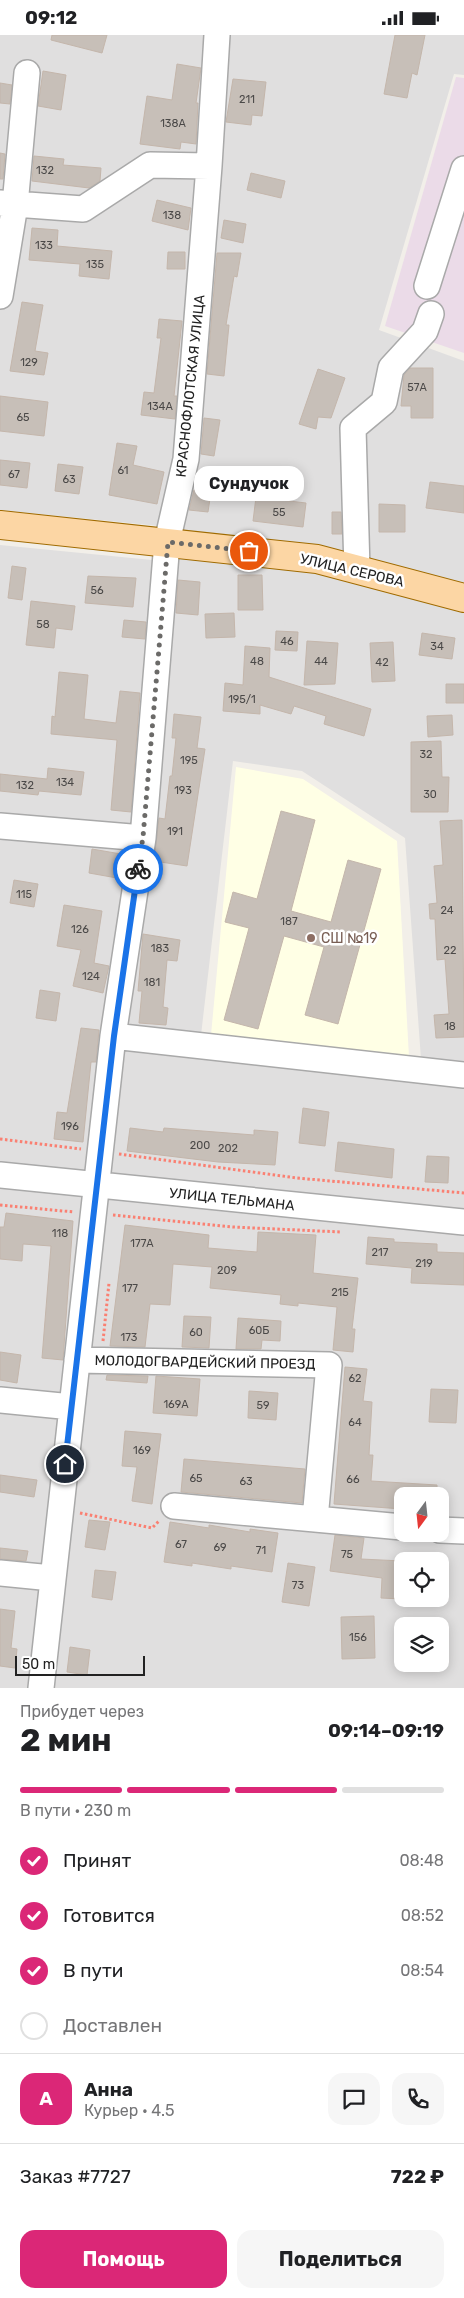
<!DOCTYPE html>
<html lang="ru">
<head>
<meta charset="utf-8">
<style>
	body { margin:0; font-family:Rubik,sans-serif; background:#f6f6f6; color:#202124; height:100vh; display:flex; flex-direction:column; font-size:19px; white-space:nowrap }
	* { box-sizing:border-box; margin:0 }
	p { font-size:16px; color:#757577 }
	.icon { flex:none; width:28px; height:28px; fill:none; stroke:currentColor; stroke-width:2; stroke-linecap:round; stroke-linejoin:round }
	.map { position:relative; height:1653px; overflow:hidden }
	.panel { display:flex; flex-direction:column; background:#fff; flex:1 }
	.panel>* { flex:none }
	.needle { width:32px; rotate:195deg }
	.buttons { position:absolute; left:394px; top:1452px; display:grid; gap:10px }
	.buttons a { display:grid; place-items:center; width:55px; height:55px; border-radius:10px; background:#fff; box-shadow:0 2px 12px #0003; font-size:25px }
	.scale { position:absolute; left:15px; bottom:12px; width:130px; box-sizing:border-box; padding-left:5px; border:2px solid #222; border-top:0; font-size:14px; line-height:18px; white-space:nowrap; color:#222; -webkit-text-stroke:4px #fff; paint-order:stroke }
	.pin { position:absolute; display:grid; place-items:center; width:42px; height:42px; color:#fff; margin:-21px; border:2px solid #fff; border-radius:50%; box-shadow:0 1px 5px #0007 }
	.courier { position:absolute; display:grid; place-items:center; width:50px; height:50px; margin:-25px; border:4px solid #1a73e8; border-radius:50%; background:#fff; color:#222; box-shadow:0 1px 6px #0007 }
	.bubble { position:absolute; height:35px; border-radius:15px; background:#fff; box-shadow:0 2px 12px #0003; font-size:16px; font-weight:700; line-height:35px; text-align:center }
	.headline em { font-style:normal; font-weight:700 }
	.headline div { display:flex; flex-direction:column-reverse }
	.headline { display:flex; align-items:center; justify-content:space-between; height:85px; padding:0 20px }
	h1 { font-size:32px; font-weight:700; line-height:38px }
	.bar { display:grid; grid-template-columns:repeat(4,1fr); gap:8px 5px; align-content:center; height:60px; padding:0 20px }
	.bar i { height:6px; border-radius:4px; background:#e0e0e0 }
	.bar .selected { background:#db2777 }
	.bar p { grid-column:span 4 }
	.line { display:flex; align-items:center; gap:12px; padding:0 20px; border-top:1px solid #e0e0e0 }
	.line div { flex:1 }
	.round { display:grid; place-items:center; flex:none; width:52px; height:52px; border-radius:15px; background:#f6f6f6 }
	ol { padding:0 20px; list-style:none }
	li { display:flex; align-items:center; gap:15px; height:55px }
	li p { margin-inline-start:auto }
	li .icon { padding:5px; border-radius:50%; background:#db2777; color:#fff; stroke-width:4 }
	li:last-child { color:#757577 }
	li i { width:28px; height:28px; border:2px solid #e0e0e0; border-radius:50% }
	.primary-button { display:flex; gap:10px; margin-top:auto; padding:10px 20px }
	.primary-button a { flex:1; height:58px; border-radius:15px; background:#db2777; color:#fff; font-size:20px; font-weight:700; line-height:58px; text-align:center }
	.primary-button a+a { background:#f6f6f6; color:#202124 }
	.status { display:flex; justify-content:space-between; align-items:center; height:35px; padding:0 25px; background:#fff; direction:ltr }
	.status svg { height:14px; fill:currentColor }
	.map>svg:first-child { display:block }
</style>
</head>
<body>
<div class="status"><b>09:12</b><svg viewBox="0 0 49 12"><path d="M0 12V9h3v3zM5 12V6h3v6zM10 12V3h3v9zM15 12V0h3v12zM26 1h20v11H26zM47 4h2v5h-2z"/></svg></div>
<div class="map">
<svg width="464" height="1653" viewBox="0 0 464 1653">
	<rect width="100%" height="100%" fill="#f2efe9"/>
	<path fill="#e0dfdf" fill-rule="evenodd" d="M0 0H211L205 127 149 125 82 167 0 162Z
		M223 0H464V40L454 39 379 295 464 326V551L175 498Z
		M153 143H198L179 424 159 491 0 475V177L84 186Z
		M0 510 152 525 160 533 140 792 0 787Z
		M175 520 317 536 464 577V1027L421 1024 405 803 302 736 233 726 201 1000 126 992Z
		M0 799 128 808 88 1142 0 1132Z
		M126 1012 464 1049V1175L106 1141Z
		M0 1150 86 1159 34 1653H0Z
		M104 1163 464 1200V1653H50ZM402 1461H440V1499H402ZM402 1526H440V1564H402ZM402 1591H440V1629H402Z"/>
	<path fill="#ebdbe8" d="M456 42 464 43V318L385 291Z"/>
	<path fill="#ffffe5" d="M236 732 303 744 397 806 409 1022 211 1000Z"/>
	<path fill="#c7bfb8" stroke="#c4b6ab" d="M52 0H107L102 18 51 5Z
		M395 0H425L417 40 412 38 407 63 384 59Z
		M177 29 201 33 196 68H198L196 109 181 107 180 114 140 109 147 61 172 65Z
		M43 36 66 40 61 75 38 71Z
		M233 44 266 47 262 81 252 80 251 90 226 87Z
		M0 48 12 50 10 69 0 68Z
		M0 118 5 119 3 144H0Z
		M34 121 64 124 63 130 101 133 100 146 89 153 32 146Z
		M251 138 285 146 281 163 247 155Z
		M157 165 191 173 188 195 152 186Z
		M224 185 246 189 243 208 221 203Z
		M32 193 58 195 57 211 112 216 109 244 79 241 80 229 29 225Z
		M168 217H185V234H167Z
		M217 218H241L237 242 234 241 226 290H229L224 341 207 339Z
		M22 267 43 270 35 316 48 318 44 340 10 336Z
		M159 284 182 286 174 361H177L175 384 141 380 144 357 154 358 161 303H157Z
		M410 333H433V383H411V371H401L404 340Z
		M318 334 345 343 331 383 318 382 316 394 299 389Z
		M0 361 48 367 44 401 0 396Z
		M204 383 220 385 214 421 201 419Z
		M117 408 137 411 133 430 164 437 157 469 109 460Z
		M0 425 30 428 27 453 0 450Z
		M58 429 83 432 79 459 55 456Z
		M430 447 464 451V478L426 473Z
		M194 455 211 457 208 477 189 475Z
		M256 462 306 468 303 492 253 486Z
		M379 469 405 470V497H379Z
		M332 477H341L342 499H332Z
		M12 531 26 533 22 565 8 563Z
		M238 540H262L263 575H238Z
		M88 541 136 543 133 572 85 568Z
		M178 545 200 547 198 580 176 578Z
		M31 566 75 571 72 595 56 593 54 613 26 610Z
		M234 578 235 602 206 603 205 579Z
		M124 585 146 587 145 604 122 602Z
		M276 596 298 597 297 616 275 615Z
		M422 598 455 603 452 624 419 620Z
		M307 606 338 608 335 649 304 650Z
		M393 607 395 646 372 647 370 608Z
		M245 611 270 613 269 642 371 674 364 701 324 689 326 681 294 671 291 679 260 670V679L223 676 225 648 243 650Z
		M59 637 88 640 84 684 116 688 120 656 140 658 131 777 111 775 117 705 51 699 52 681 55 682Z
		M446 649H464V668H446Z
		M174 679 201 682 197 713 205 714 187 831 154 826 159 783 165 784 170 741H172L176 703H172Z
		M452 680 453 700 428 702 427 681Z
		M441 706 442 742H449L448 777H411V707Z
		M48 733 84 737 81 760 39 756 38 760 0 756V739L47 744Z
		M281 776 315 785 291 876 331 887 348 825 381 834 338 989 305 980 324 912 284 901 258 994 224 985 249 893 225 887 233 857 257 864Z
		M462 785 464 1002 436 1003 434 980 449 979 445 924 437 925 435 884H430L429 869 437 868 434 831 443 830 440 786Z
		M92 814 121 819 117 843 89 838Z
		M14 845 38 849 34 872 10 868Z
		M64 870 102 876 94 928 109 931 103 958 73 951 81 915 57 911Z
		M143 899 180 905 177 926 167 925 163 972 168 973 166 990 139 988 142 956H138Z
		M40 955 60 958 56 986 36 983Z
		M81 993 99 995 96 1027H91L83 1107 54 1104 57 1077 67 1078Z
		M303 1073 329 1077 325 1111 299 1108Z
		M130 1093 163 1097 164 1093 254 1100V1095L278 1097 275 1130 218 1127 127 1116Z
		M338 1107 394 1114 392 1143 335 1136Z
		M427 1121 449 1122 448 1148 425 1147Z
		M6 1178 73 1186 63 1325 42 1323 51 1211 23 1209 22 1226 0 1224V1192H4Z
		M125 1190 209 1200 208 1213 257 1217 258 1197 316 1200 313 1238 358 1243 352 1294H355L353 1317 333 1315 337 1272 298 1268V1271L280 1269 281 1260 210 1253 212 1232 173 1229 170 1270 150 1269 145 1312 110 1311Z
		M368 1202 394 1204V1207L437 1209V1217L464 1218V1250L411 1248 412 1233 366 1229Z
		M184 1281 211 1282 209 1313 182 1312Z
		M238 1283 281 1286 280 1306 262 1305 261 1314H236Z
		M0 1317 21 1320 17 1348 0 1345Z
		M345 1332 367 1334 363 1366 372 1367 369 1420H373L371 1446 437 1450V1461H402V1474L334 1469Z
		M107 1340 148 1341 147 1348 106 1345Z
		M156 1341 200 1344 197 1381 153 1378Z
		M431 1354 458 1355 456 1388 429 1387Z
		M249 1356 278 1358 276 1385 248 1383Z
		M125 1396 161 1399 152 1469 132 1466 137 1432 122 1431Z
		M184 1424 305 1434 302 1468 181 1457Z
		M0 1440 37 1445 34 1462 0 1457Z
		M89 1485 110 1487 105 1515 85 1512Z
		M170 1487 209 1493V1490L250 1497V1494L278 1498 272 1537 231 1531V1534L192 1528V1531L164 1527Z
		M335 1500 364 1503 361 1524 402 1526V1564L381 1563 382 1543 330 1536Z
		M0 1513 28 1516 26 1526 0 1524Z
		M288 1528 315 1532 309 1571 282 1567Z
		M95 1535 116 1537 112 1565 92 1562Z
		M0 1574 15 1576 11 1613 17 1614 15 1633 0 1631Z
		M374 1581 375 1623 342 1624 341 1582Z
		M70 1612 90 1615 87 1640 67 1637Z"/>
	<g fill="none" stroke-linecap="round" stroke-linejoin="round">
		<defs>
			<path id="minor" d="M0 168 83 174 150 130 209 131
				M427 251 464 134
				M0 261 15 170 27 38
				M357 535 353 393 384 367 391 333 425 296 431 279
				M0 791 143 803
				M113 1001 464 1040
				M0 1140 464 1187
				M77 1325 329 1330 315 1484
				M0 1365 72 1372
				M174 1471 402 1492
				M440 1495 464 1496
				M0 1538 52 1543
				M41 1653 113 1001 143 803 167 507 186 424 209 131 217 0"/>
			<path id="major" d="M0 490 317 524 464 563"/>
		</defs>
		<use href="#minor" stroke="#a9a9a9" stroke-width="28"/>
		<use href="#major" stroke="#a06b00" stroke-width="30"/>
		<path stroke="#fa8072" stroke-width="3" stroke-dasharray="2.5 2.5" stroke-linecap="butt" d="M0 1104 81 1114
			M119 1119 297 1143 464 1158
			M0 1170 74 1177
			M113 1180 233 1192 341 1197
			M103 1306 109 1248
			M80 1478 152 1493 160 1485"/>
		<use href="#minor" stroke="#fff" stroke-width="25"/>
		<use href="#major" stroke="#fcd6a4" stroke-width="28"/>
	</g>
	<g fill="none" stroke-linecap="round" stroke-linejoin="round">
		<path stroke="#6b6a68" stroke-width="5" stroke-dasharray="0 9" d="M138 834 143 802 168 507 249 516"/>
		<path stroke="#1a73e8" stroke-width="6" d="M65 1429 114 1001 138 834"/>
	</g>
	<circle fill="#8d6e63" stroke="#fff" stroke-width="2" cx="311" cy="903" r="5"/>
	<g text-anchor="middle" stroke-width="5" stroke-linejoin="round" paint-order="stroke">
		<g font-size="11" fill="#4b4948">
			<text x="247" y="68">211</text>
			<text x="173" y="92">138А</text>
			<text x="45" y="139">132</text>
			<text x="172" y="184">138</text>
			<text x="44" y="214">133</text>
			<text x="95" y="233">135</text>
			<text x="29" y="331">129</text>
			<text x="417" y="356">57А</text>
			<text x="160" y="375">134А</text>
			<text x="23" y="386">65</text>
			<text x="123" y="439">61</text>
			<text x="14" y="443">67</text>
			<text x="69" y="448">63</text>
			<text x="279" y="481">55</text>
			<text x="97" y="559">56</text>
			<text x="43" y="593">58</text>
			<text x="287" y="610">46</text>
			<text x="437" y="615">34</text>
			<text x="257" y="630">48</text>
			<text x="321" y="630">44</text>
			<text x="382" y="631">42</text>
			<text x="242" y="668">195/1</text>
			<text x="426" y="723">32</text>
			<text x="189" y="729">195</text>
			<text x="65" y="751">134</text>
			<text x="25" y="754">132</text>
			<text x="183" y="759">193</text>
			<text x="430" y="763">30</text>
			<text x="175" y="800">191</text>
			<text x="24" y="863">115</text>
			<text x="447" y="879">24</text>
			<text x="289" y="890">187</text>
			<text x="80" y="898">126</text>
			<text x="160" y="917">183</text>
			<text x="450" y="919">22</text>
			<text x="91" y="945">124</text>
			<text x="152" y="951">181</text>
			<text x="450" y="995">18</text>
			<text x="70" y="1095">196</text>
			<text x="200" y="1114">200</text>
			<text x="228" y="1117">202</text>
			<text x="60" y="1202">118</text>
			<text x="142" y="1212">177А</text>
			<text x="380" y="1221">217</text>
			<text x="424" y="1232">219</text>
			<text x="227" y="1239">209</text>
			<text x="130" y="1257">177</text>
			<text x="340" y="1261">215</text>
			<text x="259" y="1299">60Б</text>
			<text x="196" y="1301">60</text>
			<text x="129" y="1306">173</text>
			<text x="355" y="1347">62</text>
			<text x="176" y="1373">169А</text>
			<text x="263" y="1374">59</text>
			<text x="355" y="1391">64</text>
			<text x="142" y="1419">169</text>
			<text x="196" y="1447">65</text>
			<text x="353" y="1448">66</text>
			<text x="246" y="1450">63</text>
			<text x="181" y="1513">67</text>
			<text x="220" y="1516">69</text>
			<text x="261" y="1519">71</text>
			<text x="347" y="1523">75</text>
			<text x="298" y="1554">73</text>
			<text x="358" y="1606">156</text>
		</g>
		<g font-size="14" fill="#222" stroke="#fff">
			<text transform="translate(190 351) rotate(-84)" y="5">КРАСНОФЛОТСКАЯ УЛИЦА</text>
			<text transform="translate(352 535) rotate(13)" y="5">УЛИЦА СЕРОВА</text>
			<text transform="translate(232 1164) rotate(6)" y="5">УЛИЦА ТЕЛЬМАНА</text>
			<text transform="translate(205 1327) rotate(1)" y="5">МОЛОДОГВАРДЕЙСКИЙ ПРОЕЗД</text>
		</g>
		<g font-size="14" fill="#785e54" stroke="#fff" text-anchor="start">
			<text x="321" y="908">СШ №19</text>
		</g>
	</g>
</svg>
<div class="buttons">
<a><svg class="needle" viewBox="-14 -14 28 28"><path d="M0-13l5 13h-10z" fill="#e53935"/><path d="M0 13l5-13h-10z" fill="#757577"/></svg></a>
<a><svg class="icon" aria-label="locate" viewBox="0 0 24 24"><circle cx="12" cy="12" r="6"/><path d="M12 2v4M12 18v4M2 12h4M18 12h4"/></svg></a>
<a><svg class="icon" aria-label="layers" viewBox="0 0 24 24"><path d="M12 4l9 5-9 5-9-5zM3 14l9 5 9-5"/></svg></a>
</div>
<div class="scale">50 m</div>
<div class="pin" style="left:249px;top:516px;background:#ea580c"><svg class="icon" aria-label="bag" viewBox="0 0 24 24"><path d="M5 8h14l-1 12H6zM9 8a3 3 0 0 1 6 0"/></svg></div>
<div class="pin" style="left:65px;top:1429px;background:#1f2937"><svg class="icon" aria-label="home" viewBox="0 0 24 24"><path d="M3 11l9-7 9 7M6 9v11h12V9"/></svg></div>
<div class="courier" style="left:138px;top:834px"><svg class="icon" aria-label="bike" viewBox="0 0 24 24"><circle cx="6" cy="16" r="4"/><circle cx="18" cy="16" r="4"/><path d="M6 16l4-8h5l3 8M10 8l3 8H6M13 5h3"/></svg></div>
<div class="bubble" style="left:194px;top:431px;width:110px">Сундучок</div>
</div>
<section class="panel">
<div class="headline"><div><h1>2 мин</h1><p>Прибудет через</p></div><em>09:14–09:19</em></div>
<div class="bar"><i class="selected"></i><i class="selected"></i><i class="selected"></i><i></i><p>В пути · 230 m</p></div>
<ol>
<li><svg class="icon" aria-label="check" viewBox="0 0 24 24"><path d="M5 12l5 5 9-10"/></svg>Принят<p>08:48</p></li>
<li><svg class="icon" aria-label="check" viewBox="0 0 24 24"><path d="M5 12l5 5 9-10"/></svg>Готовится<p>08:52</p></li>
<li><svg class="icon" aria-label="check" viewBox="0 0 24 24"><path d="M5 12l5 5 9-10"/></svg>В пути<p>08:54</p></li>
<li><i></i>Доставлен</li>
</ol>
<div class="line" style="height:90px"><b class="round" style="background:#db2777;color:#fff">А</b><div><b>Анна</b><p>Курьер · 4.5</p></div><a class="round"><svg class="icon" aria-label="chat" viewBox="0 0 24 24"><path d="M4 5h16v11H9l-5 4z"/></svg></a><a class="round"><svg class="icon" aria-label="phone" viewBox="0 0 24 24"><path d="M5 4h4l2 5-3 2q2 4 5 5l2-3 5 2v4C11 20 4 13 5 4z"/></svg></a></div>
<div class="line" style="height:65px"><div>Заказ #7727</div><b>722 ₽</b></div>
<div class="primary-button"><a>Помощь</a><a>Поделиться</a></div>
</section>
</body>
</html>
